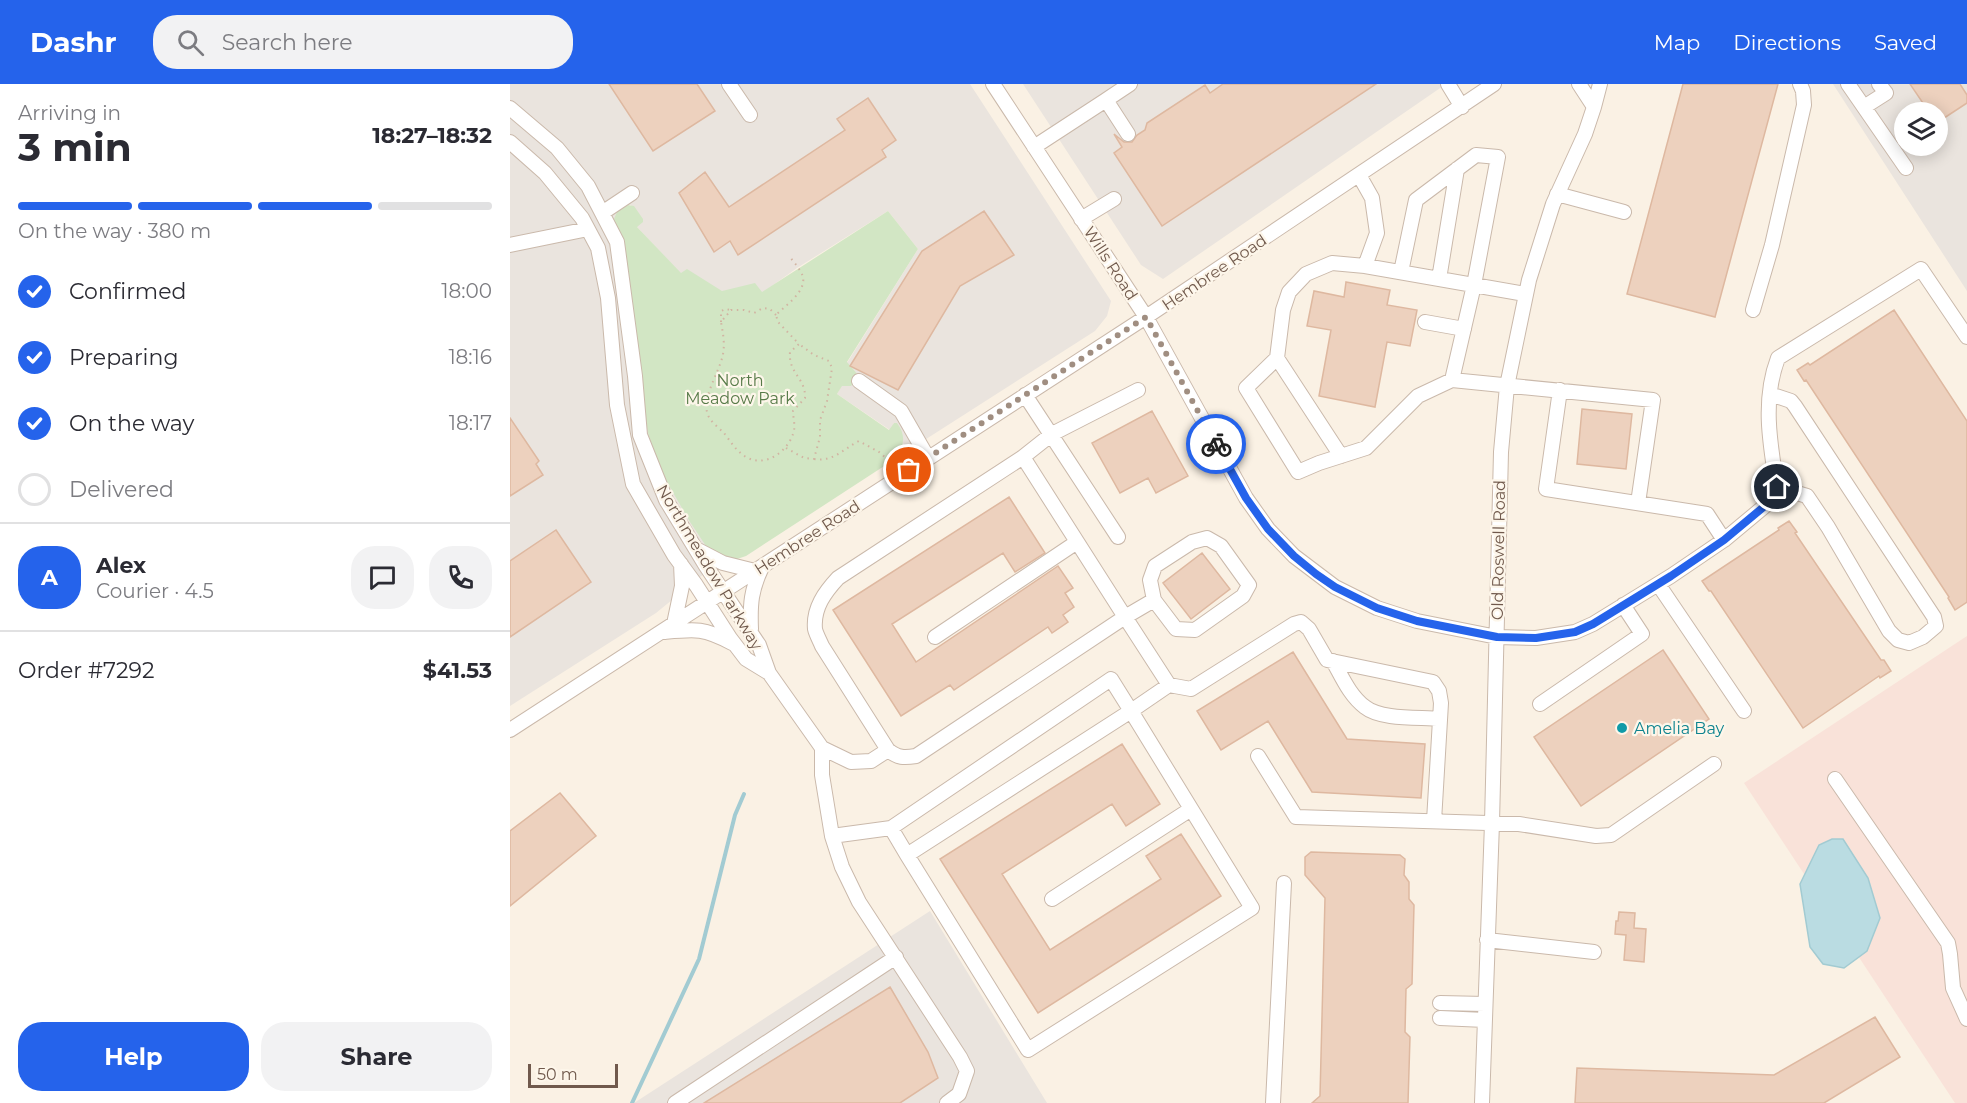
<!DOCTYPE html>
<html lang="en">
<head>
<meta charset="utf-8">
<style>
	body { margin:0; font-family:Montserrat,sans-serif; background:#f2f2f3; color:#2b2b33; height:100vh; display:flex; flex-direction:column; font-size:22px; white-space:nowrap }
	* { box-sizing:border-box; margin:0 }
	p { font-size:20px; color:#7c7c81 }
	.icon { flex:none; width:33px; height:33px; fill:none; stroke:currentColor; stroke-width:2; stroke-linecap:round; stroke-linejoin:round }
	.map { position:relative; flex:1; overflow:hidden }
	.drawer { display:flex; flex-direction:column; background:#fff; width:510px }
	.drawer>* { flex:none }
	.controls { position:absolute; left:1384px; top:18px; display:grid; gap:12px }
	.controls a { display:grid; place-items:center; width:54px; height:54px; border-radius:50%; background:#fff; box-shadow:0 3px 15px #0003; font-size:30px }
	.scale { position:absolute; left:18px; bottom:15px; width:90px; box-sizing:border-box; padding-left:6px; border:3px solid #70594c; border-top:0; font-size:16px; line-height:21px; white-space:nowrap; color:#70594c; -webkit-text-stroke:4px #fdf6ea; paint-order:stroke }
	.pin { position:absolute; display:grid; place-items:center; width:51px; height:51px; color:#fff; margin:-26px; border:3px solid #fff; border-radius:50%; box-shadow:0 2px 6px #0007 }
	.courier { position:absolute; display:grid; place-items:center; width:60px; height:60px; margin:-30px; border:4px solid #2563eb; border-radius:50%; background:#fff; color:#222; box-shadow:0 2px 8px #0007 }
	.head em { font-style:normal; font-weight:700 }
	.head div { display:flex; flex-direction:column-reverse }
	.head { display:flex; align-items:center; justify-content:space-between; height:102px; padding:0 18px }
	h1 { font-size:39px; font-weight:700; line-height:45px }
	.bar { display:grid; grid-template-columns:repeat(4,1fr); gap:9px 6px; align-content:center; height:72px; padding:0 18px }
	.bar i { height:8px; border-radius:4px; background:#e1e1e2 }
	.bar .on { background:#2563eb }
	.bar p { grid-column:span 4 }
	.line { display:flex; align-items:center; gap:15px; padding:0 18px; border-top:2px solid #e1e1e2 }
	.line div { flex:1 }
	.round { display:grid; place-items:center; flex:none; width:63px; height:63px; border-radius:24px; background:#f2f2f3 }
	ol { padding:0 18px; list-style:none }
	li { display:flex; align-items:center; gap:18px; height:66px }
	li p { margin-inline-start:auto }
	li .icon { padding:6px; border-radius:50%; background:#2563eb; color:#fff; stroke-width:4 }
	li:last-child { color:#7c7c81 }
	li i { width:33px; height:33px; border:3px solid #e1e1e2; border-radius:50% }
	.action { display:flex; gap:12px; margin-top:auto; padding:12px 18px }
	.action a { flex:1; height:69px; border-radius:24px; background:#2563eb; color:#fff; font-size:24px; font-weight:700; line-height:69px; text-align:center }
	.action a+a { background:#f2f2f3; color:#2b2b33 }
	header { display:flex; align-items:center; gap:36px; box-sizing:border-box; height:84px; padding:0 30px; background:#2563eb; color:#fff }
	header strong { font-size:28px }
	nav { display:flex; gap:33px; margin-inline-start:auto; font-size:21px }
	.search { width:420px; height:54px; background:#f2f2f3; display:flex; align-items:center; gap:15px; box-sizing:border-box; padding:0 21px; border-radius:24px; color:#7c7c81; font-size:22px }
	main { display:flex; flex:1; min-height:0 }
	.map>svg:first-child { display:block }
</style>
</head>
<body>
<header>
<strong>Dashr</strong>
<div class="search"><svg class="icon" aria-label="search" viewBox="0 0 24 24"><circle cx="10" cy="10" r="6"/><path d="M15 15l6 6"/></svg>Search here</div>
<nav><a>Map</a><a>Directions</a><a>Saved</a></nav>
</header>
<main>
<section class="drawer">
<div class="head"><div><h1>3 min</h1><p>Arriving in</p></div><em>18:27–18:32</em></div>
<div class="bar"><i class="on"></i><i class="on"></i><i class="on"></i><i></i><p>On the way · 380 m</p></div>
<ol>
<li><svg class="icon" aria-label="check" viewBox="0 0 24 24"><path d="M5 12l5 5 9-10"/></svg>Confirmed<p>18:00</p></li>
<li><svg class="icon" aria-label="check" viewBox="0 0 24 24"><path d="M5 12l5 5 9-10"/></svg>Preparing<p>18:16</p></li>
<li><svg class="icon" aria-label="check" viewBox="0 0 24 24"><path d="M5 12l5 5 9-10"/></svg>On the way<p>18:17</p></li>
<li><i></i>Delivered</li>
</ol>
<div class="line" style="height:108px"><b class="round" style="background:#2563eb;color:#fff">A</b><div><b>Alex</b><p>Courier · 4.5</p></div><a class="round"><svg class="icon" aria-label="chat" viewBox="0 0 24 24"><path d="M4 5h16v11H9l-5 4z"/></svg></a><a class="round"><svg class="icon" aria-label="phone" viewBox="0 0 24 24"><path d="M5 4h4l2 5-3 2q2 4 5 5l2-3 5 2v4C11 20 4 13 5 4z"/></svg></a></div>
<div class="line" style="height:78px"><div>Order #7292</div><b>$41.53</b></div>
<div class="action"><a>Help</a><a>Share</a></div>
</section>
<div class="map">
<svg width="1457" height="1019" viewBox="0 0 1457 1019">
	<rect width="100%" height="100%" fill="#faf1e4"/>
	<path fill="#f9e2d9" d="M1457 552V1019H1445L1234 699Z"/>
	<path fill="#eae4de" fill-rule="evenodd" d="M0 0H460L601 217 597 232 585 247 388 373 394 361 384 339 380 346 327 310 332 301 349 292 337 279 408 165 378 127 287 184 252 209 212 207 171 190 127 143 121 121H118L107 128 212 475 146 529 0 622Z
		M513 0H936L653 195 631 181Z
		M1323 0H1457V207ZM1395 28H1428V62H1395Z
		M420 827 537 1019H124Z"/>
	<path fill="#d2e6c4" d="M118 121 124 122 133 135V138L127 143 171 189 177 185 212 207 245 199 252 208 378 127 408 165 337 278 349 292 341 302H332L327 310 379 346 384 339H387C396 351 394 360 388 373L236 472 224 476 200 468 180 438 150 386 138 349 104 135 107 128Z"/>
	<path fill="#badce2" stroke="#a2cbd2" stroke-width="1.5" d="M1322 755H1333L1358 794 1370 834 1357 867 1334 884 1313 880 1300 863 1290 800 1309 761Z"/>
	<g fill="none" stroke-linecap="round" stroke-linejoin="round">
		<path stroke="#a2cbd2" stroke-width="4" d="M122 1019 189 875 225 731 234 710"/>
	</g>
	<path fill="#edd1be" stroke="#deb8a0" stroke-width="1.5" d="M99 0H187L205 27 143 67Z
		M713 0H866L652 142 604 69 612 63 604 50 614 58H622L627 51 635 46 637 39 695 1 700 9Z
		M1173 0H1268L1205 233 1117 210Z
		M1400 0H1450L1457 11V19L1428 38V28H1419Z
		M358 14 386 56 372 66 376 73 228 171 220 157 204 168 169 109 195 88 219 123 335 46 327 35Z
		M474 127 504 171 450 202 388 306 340 282 412 167Z
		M836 198 880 206 877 221 907 226 900 262 877 258 865 323 809 312 821 246 797 242 804 207 834 213Z
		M1384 226 1457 337V518L1445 526 1438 514 1439 513 1296 296 1294 297 1287 286 1298 279 1300 281Z
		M1072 325 1122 330 1116 385 1067 380Z
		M642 327 678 392 646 409 638 394 610 409 582 359Z
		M0 334 29 377 26 380 33 391 0 412Z
		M499 413 535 469 505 488 493 469 382 540 406 578 548 482 563 504 555 509 564 523 553 531 558 538 542 549 538 543 444 606 440 601 391 632 323 526Z
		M1279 437 1287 448 1285 449 1371 576H1374L1381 587 1370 594 1369 592 1293 644 1201 507H1199L1192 497 1269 446 1268 444Z
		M46 446 81 498 0 553V477Z
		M692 469 720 505 681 535 653 499Z
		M1153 566 1199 635 1071 722 1024 653Z
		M783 568 837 655 915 660 911 714 802 708 758 637 711 666 687 627Z
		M612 660 650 720 616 742 602 720 492 790 540 866 651 795 636 772 671 750 711 812 528 929 430 775Z
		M50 709 86 752 0 822V747Z
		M801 768 890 771 895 775 894 791 899 798V815L904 821 902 900 896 905 895 948 900 953 898 1019H802L810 1012 815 814 795 791V773Z
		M1109 828 1125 829 1124 844 1136 845 1134 878 1114 876 1116 851 1105 850 1106 837H1108Z
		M380 903 418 968 428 994 390 1019H194Z
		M1365 933 1390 973 1314 1019H1065L1067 984 1264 991Z"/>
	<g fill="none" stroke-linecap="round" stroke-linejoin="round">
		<defs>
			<path id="minor" d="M219 0 240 31
				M483 0 636 233 736 414 758 445 784 472 825 503 867 524 907 537 987 553 1026 554 1065 548 1083 540 1161 492 1214 456 1256 421 1267 403
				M938 0 952 23
				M1069 0 1084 23
				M1338 0 1396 84
				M596 16 620 0
				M1354 23 1376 9 1369 0
				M0 24 47 64 78 102 107 158 125 292 130 351 156 416 196 482 249 561 259 589 312 664V691L322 752 332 783 349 818 450 973 457 987 449 1010 437 1019
				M0 58 35 89 72 134 88 164 98 214 107 321 123 400 164 471 186 501 220 554 236 575 259 589
				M524 63 596 16 618 50
				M849 91 862 114 867 149 855 182 1015 210
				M1047 110 1114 128
				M92 129 122 109
				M571 135 604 115
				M0 161 78 145
				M855 182 822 179 796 190 779 208 773 226 767 274 736 304 788 388 809 379 856 364 908 312 942 296 1143 316 1128 419
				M891 188 906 116 966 71 988 73 964 201 942 296
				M929 195 947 85
				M1243 226 1262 161 1294 21 1293 7 1290 0
				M915 238 954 245
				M767 274 831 372
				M349 297 391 327 418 374
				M1050 306 1036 405 1197 430 1214 456
				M1260 310 1281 317 1285 322 1424 533 1426 542 1413 553 1399 559 1388 556 1379 547 1318 443 1297 412 1267 403
				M515 311 608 453
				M513 373 542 350 628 306
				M1267 403C1260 360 1252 316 1268 274L1411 185 1457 253
				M188 466 213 479 245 487
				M1148 500 1234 627
				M644 516 640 496 645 482 682 458 697 454 711 462 739 501 733 512 685 546 666 545 644 516 615 533 659 601 681 605 784 540 791 538 799 545 817 576 923 598 929 607 931 619 924 737
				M164 540 172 502 171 480
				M241 545C240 520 241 506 252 483
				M155 548C186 545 194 544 222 559
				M425 553 567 458
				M823 577C832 593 840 612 855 623 871 636 910 633 930 635
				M1030 620 1132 550 1113 521
				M0 646 636 233 984 0
				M312 664 341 678 361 677 378 666C388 674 394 674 406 672L615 533 513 373 328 494C315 508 303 524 305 545 306 550 310 557 312 562L378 666
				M748 672 786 733 1009 740 1086 752 1101 751 1204 680
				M1325 695 1438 859 1440 870 1443 904 1457 935
				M322 752 381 744
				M397 771 621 627 742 824 518 966 397 771 381 744 601 595 621 627 659 601
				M542 815 681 725
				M977 856 1084 868
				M930 919 975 920
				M930 934 975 936
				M165 1019 386 873
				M763 1019 774 799
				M972 1019 982 739 991 368 997 302 1019 196 1043 120 1075 50 1084 23 1090 0"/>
		</defs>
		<use href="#minor" stroke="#cab9ab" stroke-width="16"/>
		<path stroke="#d1b4a2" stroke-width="2" stroke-dasharray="1.5 4.5" stroke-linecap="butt" d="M266 231 260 225 253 224 244 229 234 226H221L211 238C213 249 215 260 213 270 210 287 193 311 197 328 199 337 208 343 214 349 221 358 226 367 236 373 255 384 277 368 283 350 286 343 283 334 283 327L295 314C296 294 278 289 280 268L289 260 268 238 266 231C275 222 296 208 293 193 291 186 284 178 279 172
			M211 238V227L216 225 220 226
			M276 364 294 374 304 375 310 353V336L317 317 322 284 319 277 304 271 289 260
			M304 375C324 378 333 365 349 357L369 368 378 376"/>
		<use href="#minor" stroke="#fff" stroke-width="14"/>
	</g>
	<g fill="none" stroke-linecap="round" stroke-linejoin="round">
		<path stroke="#a08e81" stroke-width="6" stroke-dasharray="0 10.8" d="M399 386 636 233 706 360"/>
		<path stroke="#2563eb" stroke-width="8" d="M706 360 736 414 758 445 784 472 806 490 825 503 867 524 907 537 987 553 1026 554 1065 548 1083 540 1161 492 1214 456 1256 421 1267 403"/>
	</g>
	<circle fill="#0f9aa8" stroke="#fdf6ea" stroke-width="2" cx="1112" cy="644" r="6"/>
	<g text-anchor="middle" stroke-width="4.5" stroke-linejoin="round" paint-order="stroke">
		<g font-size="16" fill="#70594c" stroke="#fdf6ea">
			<text transform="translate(601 179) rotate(57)" y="6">Wills Road</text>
			<text transform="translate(704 188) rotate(-34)" y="6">Hembree Road</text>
			<text transform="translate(297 453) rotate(-33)" y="6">Hembree Road</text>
			<text transform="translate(988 466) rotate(-89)" y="6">Old Roswell Road</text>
			<text transform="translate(200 483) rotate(59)" y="6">Northmeadow Parkway</text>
		</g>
		<g font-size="16" fill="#577a48" stroke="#fdf6ea">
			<text x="230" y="302">North<tspan x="230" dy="18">Meadow Park</tspan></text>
		</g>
		<g font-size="16" fill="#0d838f" stroke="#fdf6ea" text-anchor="start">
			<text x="1124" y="650">Amelia Bay</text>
		</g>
	</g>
</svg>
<div class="controls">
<a><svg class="icon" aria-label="layers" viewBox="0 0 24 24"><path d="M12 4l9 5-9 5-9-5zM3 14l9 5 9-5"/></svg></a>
</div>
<div class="scale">50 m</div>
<div class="pin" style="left:399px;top:386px;background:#ea580c"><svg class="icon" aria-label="bag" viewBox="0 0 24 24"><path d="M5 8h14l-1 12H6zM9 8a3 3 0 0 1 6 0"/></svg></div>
<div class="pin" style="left:1267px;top:403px;background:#1f2937"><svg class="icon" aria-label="home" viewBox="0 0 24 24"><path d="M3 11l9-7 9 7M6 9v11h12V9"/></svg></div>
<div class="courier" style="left:706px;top:360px"><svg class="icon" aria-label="bike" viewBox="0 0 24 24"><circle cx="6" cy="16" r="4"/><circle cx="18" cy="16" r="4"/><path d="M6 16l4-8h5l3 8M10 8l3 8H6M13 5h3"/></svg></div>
</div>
</main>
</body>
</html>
